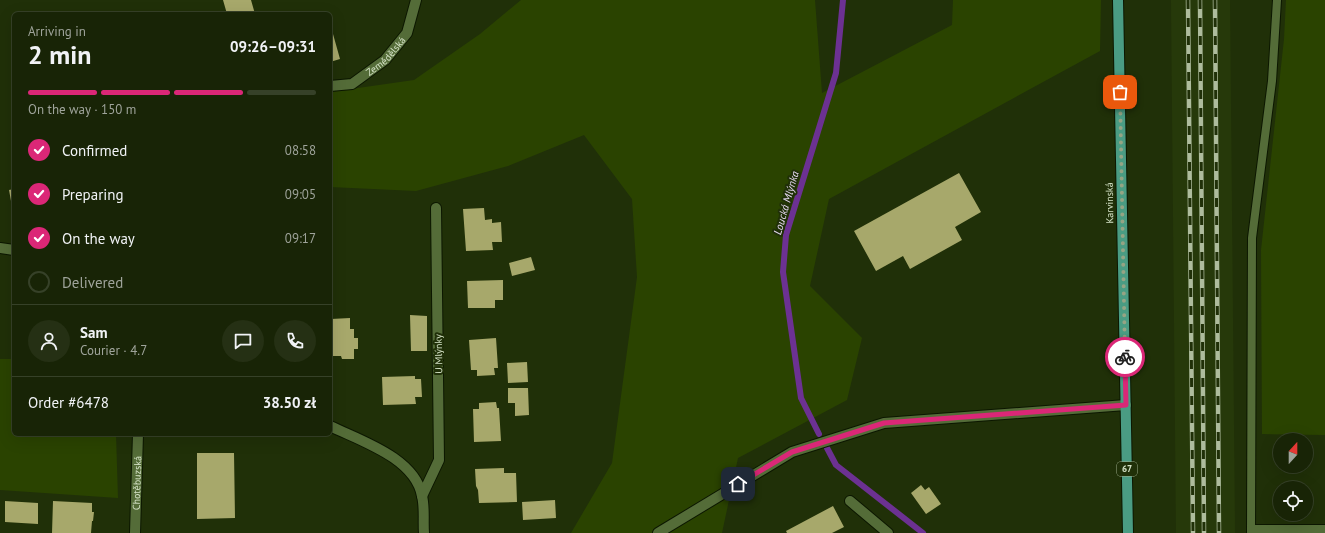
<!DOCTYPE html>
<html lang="en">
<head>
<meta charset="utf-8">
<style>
	body { margin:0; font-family:"PT Sans",sans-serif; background:#253014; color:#f1f3f6; height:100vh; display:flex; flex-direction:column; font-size:15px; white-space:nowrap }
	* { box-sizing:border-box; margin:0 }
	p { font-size:13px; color:#9fa49b }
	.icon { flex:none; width:22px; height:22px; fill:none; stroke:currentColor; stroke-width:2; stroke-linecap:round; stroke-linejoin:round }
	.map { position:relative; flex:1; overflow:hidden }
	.details { position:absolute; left:12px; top:12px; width:320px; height:424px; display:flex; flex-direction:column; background:#182406; border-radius:6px; box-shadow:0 4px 16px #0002,0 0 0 1px #364128 }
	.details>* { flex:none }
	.needle { width:26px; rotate:21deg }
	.tools { position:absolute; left:1273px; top:433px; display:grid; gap:8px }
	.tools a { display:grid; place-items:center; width:40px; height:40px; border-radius:50%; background:#182406; box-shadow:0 4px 16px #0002,0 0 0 1px #364128; font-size:20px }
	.pin { position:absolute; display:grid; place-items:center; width:34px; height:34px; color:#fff; margin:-17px; border-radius:8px; box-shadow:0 2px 6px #0006 }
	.courier { position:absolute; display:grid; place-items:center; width:40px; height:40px; margin:-20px; border:3px solid #db2777; border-radius:50%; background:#fff; color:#222; box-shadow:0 1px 5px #0007 }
	.head em { font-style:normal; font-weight:700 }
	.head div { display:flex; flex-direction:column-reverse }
	.head { display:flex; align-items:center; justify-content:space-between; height:68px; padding:0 16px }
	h1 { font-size:26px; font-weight:700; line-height:30px }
	.bar { display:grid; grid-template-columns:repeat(4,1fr); gap:6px 4px; align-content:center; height:48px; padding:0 16px }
	.bar i { height:5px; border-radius:3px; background:#364128 }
	.bar .current { background:#db2777 }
	.bar p { grid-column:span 4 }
	.line { display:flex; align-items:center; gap:10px; padding:0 16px; border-top:1px solid #364128 }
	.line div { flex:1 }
	.round { display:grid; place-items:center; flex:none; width:42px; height:42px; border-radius:21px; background:#253014 }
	ol { padding:0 16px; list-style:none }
	li { display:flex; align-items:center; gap:12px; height:44px }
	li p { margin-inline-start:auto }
	li .icon { padding:4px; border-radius:50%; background:#db2777; color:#fff; stroke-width:4 }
	li:last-child { color:#9fa49b }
	li i { width:22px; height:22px; border:2px solid #364128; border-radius:50% }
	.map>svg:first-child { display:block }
</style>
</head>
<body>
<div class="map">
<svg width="1325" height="533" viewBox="0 0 1325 533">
	<rect width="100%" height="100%" fill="#203008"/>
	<path fill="#26390a" d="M1171 0H1230L1235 533H1176Z"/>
	<path fill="#2a4300" d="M521 0H815L822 93 952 25 953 0H1101L1100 51 829 199 810 286 862 338 847 400 738 458 722 533H571L612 463 637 277 632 199 584 135 508 166 416 191 330 187V92L414 80 480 34Z
		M1286 0H1325V435L1262 434 1261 250 1284 39Z
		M0 359H14V434H116L118 498 0 490Z"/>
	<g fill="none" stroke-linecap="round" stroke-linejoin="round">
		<path stroke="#6c3192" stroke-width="6" d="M819 434 801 398 783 272 786 235 836 73 843 0
			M827 448 836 465 923 533"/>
	</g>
	<path fill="#a7a86b" d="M223 0H251L255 14H227Z
		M333 34 340 59 330 62V35Z
		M959 173 981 212 955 227 962 240 910 269 903 256 876 271 854 231Z
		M14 189V211L13 212 9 190Z
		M484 208 485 220 492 219V223L501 222 502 242H492L493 250 466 251 463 209Z
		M531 257 535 270 512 276 509 263Z
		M503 280V300H495V308H468L467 281Z
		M410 315 427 316V351H411Z
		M350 318V329H354V338H358V349H354V359H342L341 356H330V329H332L331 319Z
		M496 338 498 368H494L495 375 477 376V370H471L469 340Z
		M527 362 528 382 508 383 507 363Z
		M415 376V379H421L422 397H415L416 404 383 405 382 377Z
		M508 388H528L529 415 515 416V403H508Z
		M496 402 497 408H499L501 441 474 442 473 409H479V403Z
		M197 453H234L235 518 197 519Z
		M504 468V473H516L517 502 479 503 478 490 476 486 475 469Z
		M921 485 925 490 929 487 941 504 926 514 911 493Z
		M555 500 556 518 523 520 522 502Z
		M5 501 38 503V524L5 522Z
		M53 501 92 503V512H94L93 521H92L91 533H52Z
		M833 506 844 527 832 533H787L786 531Z"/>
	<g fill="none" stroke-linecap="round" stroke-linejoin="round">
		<defs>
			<path id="service" d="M1251 529H1325
				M1251 533 1252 238 1272 81 1277 0"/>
			<g id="minor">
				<path id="s1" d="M330 86 352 84 385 60 407 33 416 0"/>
				<path d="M330 426C361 441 415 458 422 496 425 508 423 521 424 533"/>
				<path d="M422 496 439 460 436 208"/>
				<path d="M850 501 888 533"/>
			</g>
			<g id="tertiary">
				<path d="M0 248 14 250"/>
				<path id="s2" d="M135 533 138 434"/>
				<path d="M658 533 792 452 884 423 1126 405"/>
			</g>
			<path id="primary" d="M1118 0 1128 533"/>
		</defs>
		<use href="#service" stroke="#0c1700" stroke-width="10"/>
		<use href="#minor" stroke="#0c1700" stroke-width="12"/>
		<use href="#tertiary" stroke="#0c1700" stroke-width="12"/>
		<use href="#primary" stroke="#0c1700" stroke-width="12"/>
		<use href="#service" stroke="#546c38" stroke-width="8"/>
		<use href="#minor" stroke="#546c38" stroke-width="10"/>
		<use href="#tertiary" stroke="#546c38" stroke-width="10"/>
		<use href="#primary" stroke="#4a9c83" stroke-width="10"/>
		<defs>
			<path id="rail" d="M1188 0 1193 533
				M1200 0 1204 533
				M1215 0 1219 533"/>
		</defs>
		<use href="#rail" stroke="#aebc9d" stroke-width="4.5"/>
		<use href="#rail" stroke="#203008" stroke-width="3" stroke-dasharray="9" stroke-linecap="butt"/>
	</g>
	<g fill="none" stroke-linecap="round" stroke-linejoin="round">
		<path stroke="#95a484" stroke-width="4" stroke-dasharray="0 7.2" d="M1120 92 1125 357"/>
		<path stroke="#db2777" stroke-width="5" d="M738 484 792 452 884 423 1126 405 1125 357"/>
	</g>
	<g text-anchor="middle" stroke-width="4" stroke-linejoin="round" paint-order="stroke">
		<rect fill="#203008" stroke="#9ead8d" stroke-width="1" x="1117" y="462" width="20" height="14" rx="3"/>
		<g font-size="9" font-weight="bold" fill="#d4e2c6">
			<text x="1127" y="472">67</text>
		</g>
		<g font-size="10" fill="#d4e2c6" stroke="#203008">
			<text dy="4" stroke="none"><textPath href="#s1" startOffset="66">Zemědělská</textPath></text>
			<text transform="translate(1109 203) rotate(-91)" y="4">Karvinská</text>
			<text transform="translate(438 354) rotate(-91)" y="4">U Mlýnky</text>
			<text dy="4" stroke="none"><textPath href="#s2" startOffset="50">Chotěbuzská</textPath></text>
		</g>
		<g font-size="11" font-style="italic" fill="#e9dcf5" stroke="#203008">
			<text transform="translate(786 203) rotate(-74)" y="4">Loucká Mlýnka</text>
		</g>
	</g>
</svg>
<div class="tools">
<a><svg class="needle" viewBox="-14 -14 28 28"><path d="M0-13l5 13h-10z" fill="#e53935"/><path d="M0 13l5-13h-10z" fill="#9fa49b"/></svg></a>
<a><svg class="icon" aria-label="locate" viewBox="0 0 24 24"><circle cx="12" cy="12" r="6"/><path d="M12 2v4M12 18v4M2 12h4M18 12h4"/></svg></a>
</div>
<div class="pin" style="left:1120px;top:92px;background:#ea580c"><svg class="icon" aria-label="bag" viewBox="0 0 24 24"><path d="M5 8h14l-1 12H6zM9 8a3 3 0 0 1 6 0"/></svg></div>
<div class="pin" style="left:738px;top:484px;background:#1f2937"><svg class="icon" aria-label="home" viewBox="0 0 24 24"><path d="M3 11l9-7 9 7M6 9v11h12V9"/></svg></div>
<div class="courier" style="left:1125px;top:357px"><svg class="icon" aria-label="bike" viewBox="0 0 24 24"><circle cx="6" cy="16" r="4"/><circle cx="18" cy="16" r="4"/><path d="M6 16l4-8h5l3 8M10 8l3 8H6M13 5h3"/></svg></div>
<section class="details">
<div class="head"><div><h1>2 min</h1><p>Arriving in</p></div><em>09:26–09:31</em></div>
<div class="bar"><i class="current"></i><i class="current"></i><i class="current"></i><i></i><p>On the way · 150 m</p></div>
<ol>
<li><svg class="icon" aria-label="check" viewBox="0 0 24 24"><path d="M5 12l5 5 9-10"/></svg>Confirmed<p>08:58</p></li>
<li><svg class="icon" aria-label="check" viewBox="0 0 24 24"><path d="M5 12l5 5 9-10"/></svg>Preparing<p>09:05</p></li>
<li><svg class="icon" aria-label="check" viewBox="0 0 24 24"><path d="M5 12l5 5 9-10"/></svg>On the way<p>09:17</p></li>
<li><i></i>Delivered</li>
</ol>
<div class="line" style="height:72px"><a class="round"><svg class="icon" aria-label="person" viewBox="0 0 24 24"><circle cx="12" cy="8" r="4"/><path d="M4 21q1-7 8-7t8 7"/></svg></a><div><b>Sam</b><p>Courier · 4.7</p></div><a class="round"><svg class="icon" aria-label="chat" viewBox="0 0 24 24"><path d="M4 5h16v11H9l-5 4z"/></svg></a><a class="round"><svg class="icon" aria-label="phone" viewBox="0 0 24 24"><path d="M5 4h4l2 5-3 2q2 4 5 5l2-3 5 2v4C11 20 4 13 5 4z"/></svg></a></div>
<div class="line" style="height:52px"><div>Order #6478</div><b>38.50 zł</b></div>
</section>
</div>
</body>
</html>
